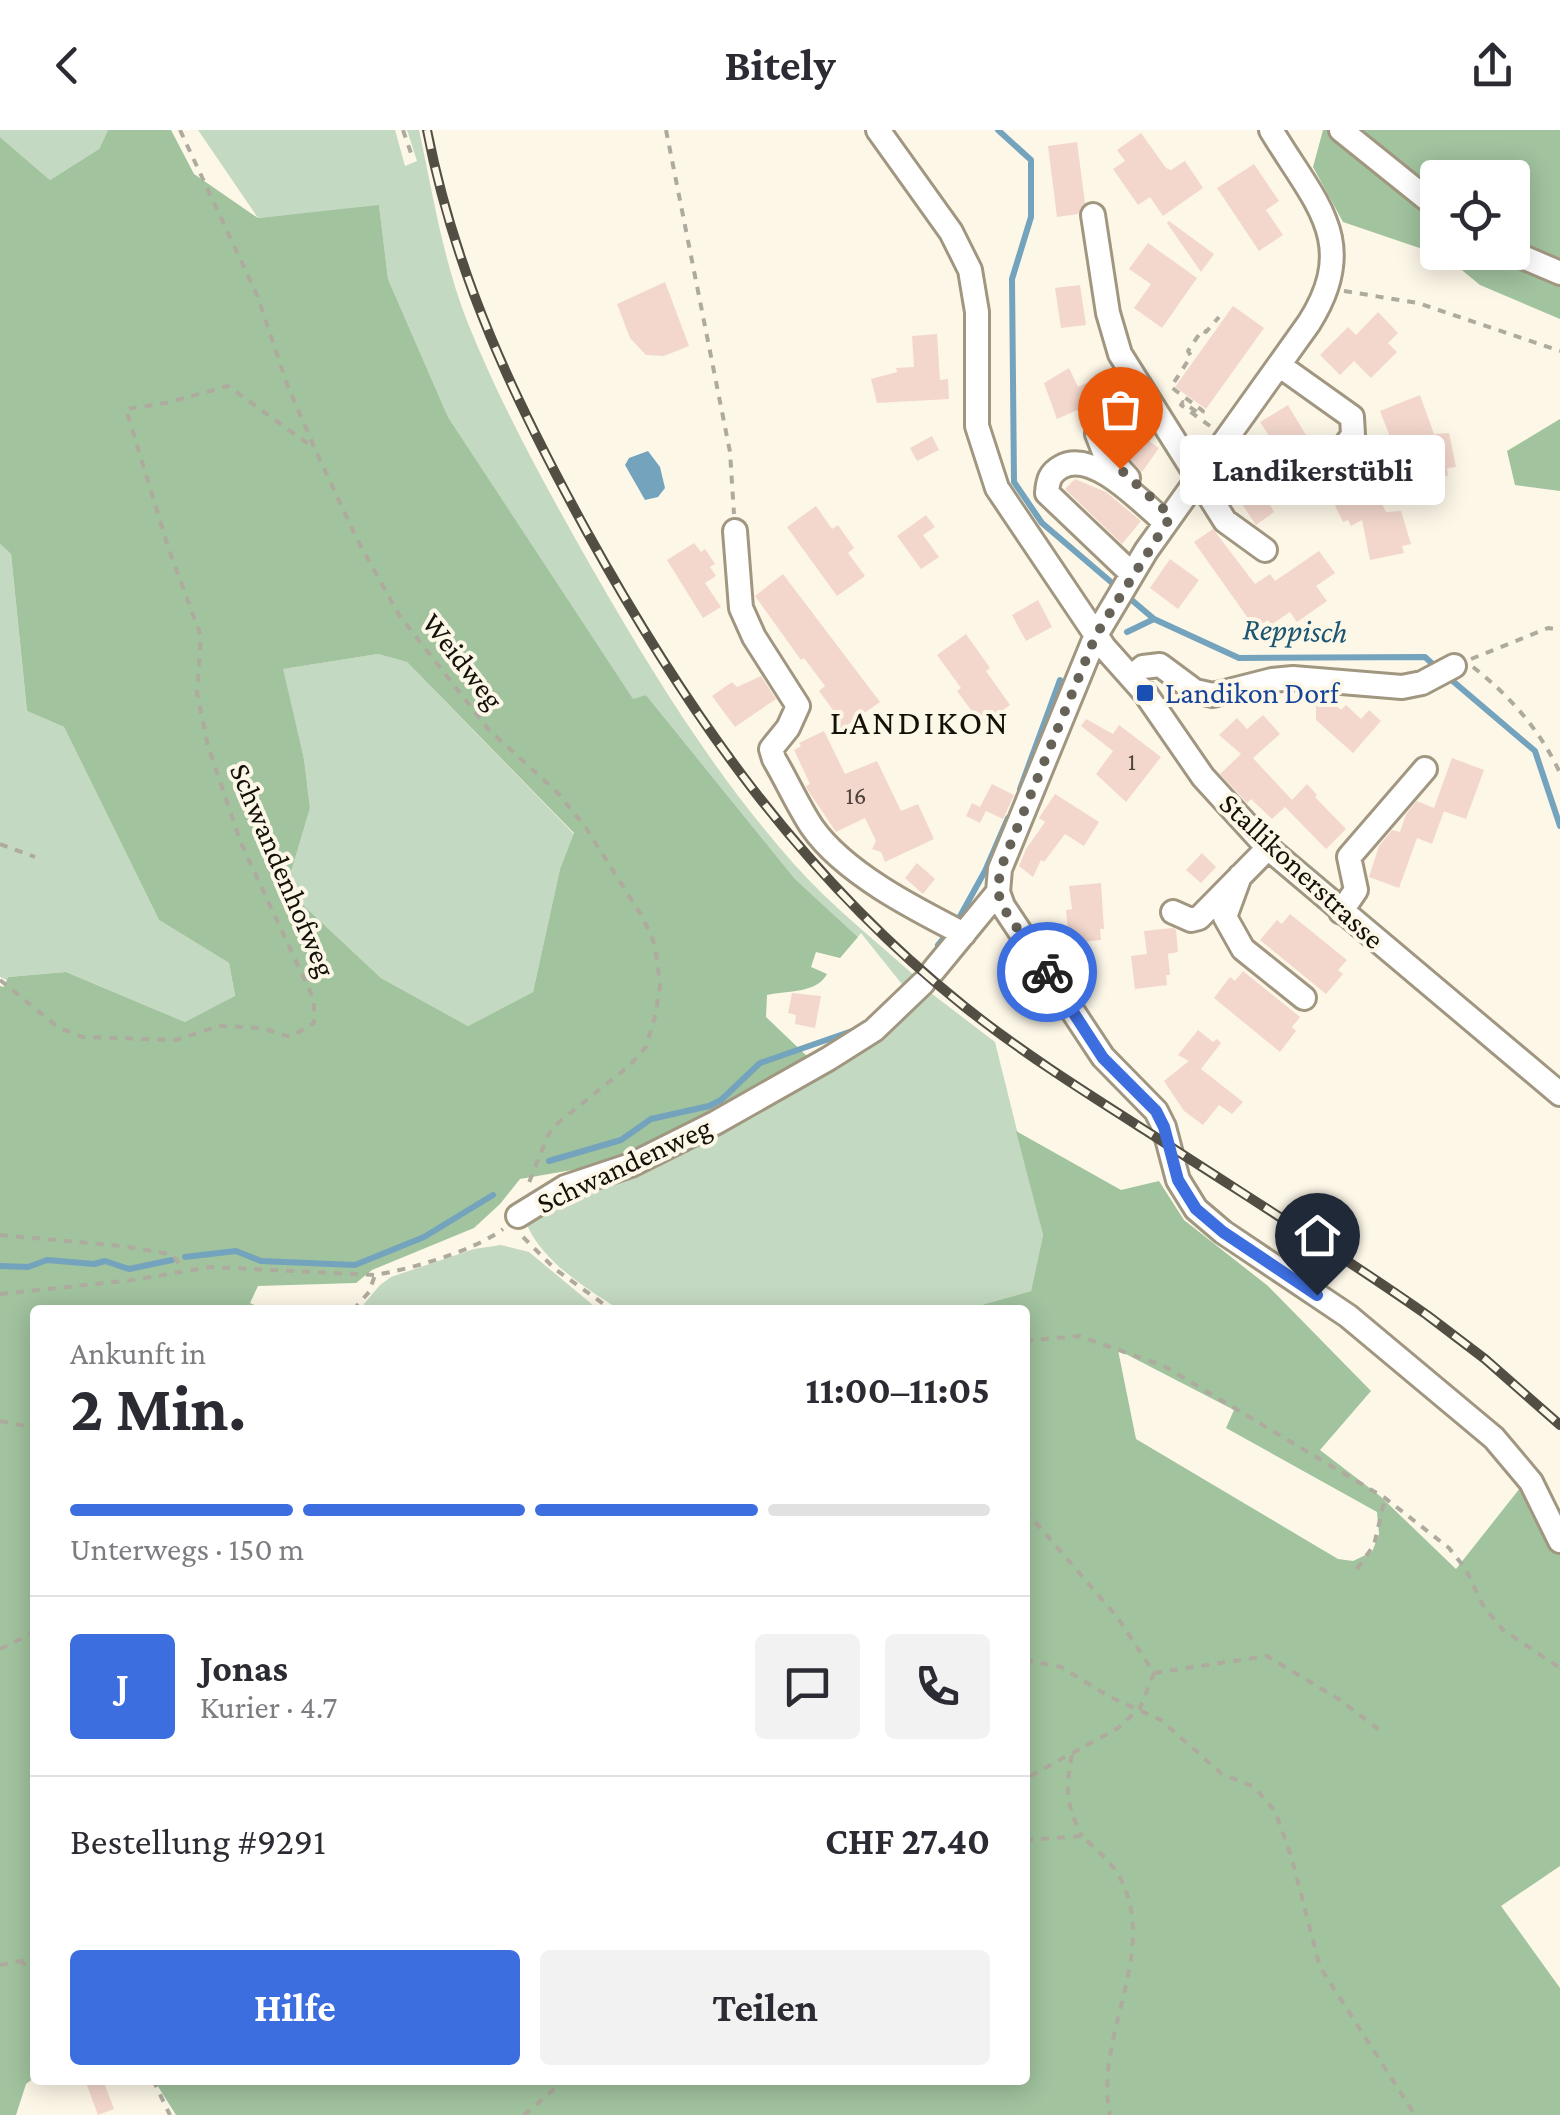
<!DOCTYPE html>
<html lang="de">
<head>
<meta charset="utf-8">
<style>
	body { margin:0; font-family:"Crimson Pro",serif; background:#f2f2f3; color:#2b2b33; height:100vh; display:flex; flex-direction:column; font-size:38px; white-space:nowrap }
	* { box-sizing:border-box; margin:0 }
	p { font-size:32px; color:#7c7c81 }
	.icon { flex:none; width:55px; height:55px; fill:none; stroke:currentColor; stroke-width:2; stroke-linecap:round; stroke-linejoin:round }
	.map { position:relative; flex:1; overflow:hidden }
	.drawer { position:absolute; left:30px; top:1175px; width:1000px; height:780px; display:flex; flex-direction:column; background:#fff; border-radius:10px; box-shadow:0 5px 25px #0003 }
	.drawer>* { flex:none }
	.buttons { position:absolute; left:1420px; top:30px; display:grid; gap:20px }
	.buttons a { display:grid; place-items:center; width:110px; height:110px; border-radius:10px; background:#fff; box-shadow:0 5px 25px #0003; font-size:50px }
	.pin { position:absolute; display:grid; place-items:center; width:85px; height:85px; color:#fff; margin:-102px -42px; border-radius:50% 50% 50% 0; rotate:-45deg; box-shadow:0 0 10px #0007 }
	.pin .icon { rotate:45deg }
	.courier { position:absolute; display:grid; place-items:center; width:100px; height:100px; margin:-50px; border:8px solid #3d6edf; border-radius:50%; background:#fff; color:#222; box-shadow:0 2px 12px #0007 }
	.bubble { position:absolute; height:70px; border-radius:10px; background:#fff; box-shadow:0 5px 25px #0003; font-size:32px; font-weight:700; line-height:70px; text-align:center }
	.head em { font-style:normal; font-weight:700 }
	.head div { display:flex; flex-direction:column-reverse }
	.head { display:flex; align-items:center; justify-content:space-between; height:170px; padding:0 40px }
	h1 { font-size:65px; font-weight:700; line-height:75px }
	.bar { display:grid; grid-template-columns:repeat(4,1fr); gap:15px 10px; align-content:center; height:120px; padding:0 40px }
	.bar i { height:12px; border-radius:8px; background:#e1e1e2 }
	.bar .selected { background:#3d6edf }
	.bar p { grid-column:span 4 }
	.line { display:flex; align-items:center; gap:25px; padding:0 40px; border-top:2px solid #e1e1e2 }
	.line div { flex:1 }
	.round { display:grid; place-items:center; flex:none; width:105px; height:105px; border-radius:10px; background:#f2f2f3 }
	.primary-button { display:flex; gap:20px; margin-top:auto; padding:20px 40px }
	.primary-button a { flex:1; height:115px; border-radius:10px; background:#3d6edf; color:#fff; font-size:40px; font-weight:700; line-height:115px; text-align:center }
	.primary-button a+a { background:#f2f2f3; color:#2b2b33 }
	header { display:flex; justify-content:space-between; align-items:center; height:130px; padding:0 40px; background:#fff; font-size:45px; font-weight:700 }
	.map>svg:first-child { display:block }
</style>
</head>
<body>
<header><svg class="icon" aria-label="back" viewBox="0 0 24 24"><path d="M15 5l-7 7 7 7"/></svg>Bitely<svg class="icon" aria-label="share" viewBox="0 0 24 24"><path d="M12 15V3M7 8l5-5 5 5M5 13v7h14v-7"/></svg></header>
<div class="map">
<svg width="1560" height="1985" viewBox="0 0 1560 1985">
	<rect width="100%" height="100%" fill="#fdf7e8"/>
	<path fill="#c4d9c2" d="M0 0H108L99 19 50 50 0 7Z
		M198 0H395L405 36 417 31 407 0H419C433 64 443 130 467 191 502 278 547 359 593 440 653 544 714 644 794 734 830 775 875 810 916 847L905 858 861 803 858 807 795 749 646 565 633 570 448 287 388 149 379 76 258 88Z
		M0 414 11 424 27 581 64 597 159 790 229 833 235 867 185 892 66 842 8 847 7 850 0 847Z
		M378 524 407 532 574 704 560 739 533 862 468 896 381 848 286 759 310 678 304 629 282 539Z
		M927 860 995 912 1043 1105 1031 1161 963 1180H620C586 1158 544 1133 527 1095L535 1081 614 1048Z
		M501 1115 529 1122 599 1180H359L380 1155 391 1147 474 1119Z"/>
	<path fill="#a1c39e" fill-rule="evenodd" d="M108 0H171L194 44 258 88 379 75 388 149 448 287 633 569 646 565 795 749 858 807 840 828 816 822 811 837 827 844C816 864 788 860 767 865L766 887 811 930 691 996 601 1035 520 1049 500 1074 474 1098 372 1140 356 1153 258 1156 250 1173 266 1180H35V1947L26 1954 16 1985H0V856L4 857 8 847 66 842 185 892 235 866 229 833 159 790 64 597 27 581 11 424 0 414V7L50 50 99 19ZM378 524 407 532 574 703 560 739 533 862 468 896 381 848 286 759 310 678 304 629 283 539Z
		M1323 0H1560V189L1480 155 1446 127 1343 92 1313 37ZM1438 48H1512V122H1438Z
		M1560 289V361L1515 355 1507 321Z
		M1016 1001 1121 1060 1159 1051 1184 1090 1268 1156 1371 1261 1320 1320 1380 1366 1456 1439 1532 1343 1560 1379V1736L1501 1776 1560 1858V1985H176L154 1950H1025V1180H963L1031 1161 1043 1105ZM1118 1220 1234 1280 1226 1298 1377 1382 1379 1404 1372 1422 1353 1431 1338 1429 1136 1309Z"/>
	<path fill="#74a3bd" d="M648 321 660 337 665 358 658 367 645 370 625 335 629 328Z"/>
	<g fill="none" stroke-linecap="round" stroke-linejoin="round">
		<path stroke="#74a3bd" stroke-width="6" d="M998 0 1031 30V87L1012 149 1014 352 1042 393 1118 458
			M1127 466 1154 489 1239 528 1425 527 1438 539
			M1127 502 1154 489
			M1448 547 1535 621 1560 696
			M1020 659 1060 550
			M958 790 985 741 1008 688
			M938 815 946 805
			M549 1031 621 1010 651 989 709 976 721 970 760 933 855 900
			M185 1127 236 1121 261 1131 355 1135 424 1107 493 1065
			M0 1136 28 1137 47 1130 94 1134 105 1131 129 1139 172 1130"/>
	</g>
	<path fill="#f3d7cc" d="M1141 3 1166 38 1171 40 1185 31 1203 58 1163 86 1150 67 1138 75 1113 39 1125 31 1117 20Z
		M1077 12 1085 73 1078 84 1057 87 1048 16Z
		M1254 34 1279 71 1266 80 1283 105 1259 121 1217 58Z
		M1169 91 1214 124 1201 142 1167 93Z
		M1148 113 1197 148 1162 198 1134 178 1151 154 1129 139Z
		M665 152 689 216 664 226 646 225 630 208 617 174Z
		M1080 155 1086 195 1061 198 1055 158Z
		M1233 176 1264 198 1206 279 1175 257Z
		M1378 182 1398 203 1388 213 1397 222 1371 248 1354 231 1340 245 1320 225 1348 197 1356 205Z
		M937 204 940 250 948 249 949 269 877 273 871 249 897 242 896 238 914 237 912 206Z
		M1069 238 1078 257 1091 251 1100 270 1057 289 1044 253Z
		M1420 265 1434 304 1449 303 1456 337 1447 338 1448 346 1413 349 1410 309 1398 314 1395 307 1391 309 1380 281Z
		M1288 275 1307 307 1268 331 1260 317 1271 309 1260 292Z
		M1133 300 1159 318 1142 342 1117 314Z
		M932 306 939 320 917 331 910 318Z
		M1252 343 1274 382 1256 395 1230 356Z
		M1368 346 1386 382 1401 381 1411 414 1402 416 1404 423 1370 430 1362 390 1351 396 1348 390 1343 392 1330 365Z
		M1075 349 1106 362 1141 391 1122 414 1065 359Z
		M816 376 832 399 838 395 854 418 848 423 865 446 837 466 787 397Z
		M926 385 935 397 923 405 939 427 921 439 897 406Z
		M1213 399 1255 454 1270 444 1275 451 1319 421 1335 443 1316 456 1327 471 1297 492 1290 482 1271 495 1268 490 1255 498 1194 412Z
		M694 413 701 422 705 419 715 434 710 437 716 446 705 453 721 477 703 488 667 430Z
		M1170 429 1199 450 1178 479 1150 458Z
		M783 444 880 572 840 600 831 588 836 584 819 561 825 556 804 528 801 530 755 466Z
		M1038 470 1052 497 1026 511 1012 485Z
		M966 504 990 538 986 541 1010 575 982 595 957 561 961 558 937 525Z
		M761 546 776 569 735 597 712 566 732 552 737 557Z
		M1336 575 1341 580 1346 575 1361 589 1369 580 1381 591 1353 623 1316 590V576Z
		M1263 585 1280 604 1253 628 1292 670 1307 654 1317 665 1315 667 1346 699 1326 719 1285 677 1272 689 1251 669 1247 673 1220 644 1241 624 1219 605 1237 588 1247 599Z
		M1086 589 1113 604 1119 595 1161 627 1126 672 1096 644 1113 621 1081 596Z
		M824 601 845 644 877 631 901 681 918 674 934 709 885 732 881 722 872 719 876 711 865 688 836 702 807 659 806 656 810 654 794 620 801 616 799 613Z
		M1452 628 1484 640 1466 689 1437 679 1444 681 1432 714 1417 708 1399 758 1369 747 1379 716 1392 700 1400 702 1406 684 1417 671 1434 678Z
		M992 654 1014 665 1003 689 986 681 980 693 966 686 972 673 980 677Z
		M1055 664 1099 692 1084 716 1065 704 1044 732 1041 730 1033 747 1019 736 1026 719 1045 692 1039 688Z
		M1202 723 1216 737 1201 753 1186 740Z
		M917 733 935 749 923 764 905 748Z
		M1101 753 1104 799H1100L1101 810 1069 813 1066 780 1072 779 1069 756Z
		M1290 784 1347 830 1338 840 1343 844 1326 864 1260 810 1277 790 1282 794Z
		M1173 798 1176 800 1178 822 1168 824 1170 845H1166L1167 855 1135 859 1131 826 1147 824 1144 801Z
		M1243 841 1300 887 1292 897 1296 901 1280 922 1214 868 1230 847 1235 851Z
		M792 863 821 866 815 898 795 894 796 885 788 883Z
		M1198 900 1213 912 1217 909 1221 913 1201 939 1243 972 1232 984 1219 975 1203 995 1184 981 1164 951 1189 931 1178 925Z
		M85 1950H103L114 1979 98 1985Z"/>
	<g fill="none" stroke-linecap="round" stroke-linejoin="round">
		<defs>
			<path id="minor" d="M878 0 951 102 970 140 977 182V296L997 358 1104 517 1145 563 1203 647 1268 718 1560 964
				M1271 0C1314 72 1361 111 1309 193L1146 421 1096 505 1000 739 998 762 1003 776 1103 927 1156 981 1164 997 1178 1050 1196 1079 1223 1102 1348 1186 1494 1308 1531 1352 1560 1411
				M1341 0 1438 78
				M1093 85 1108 183 1120 224 1225 391 1265 420
				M1511 122 1560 143
				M1279 235 1352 287 1353 305 1344 317 1293 349
				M1128 348 1104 322 1097 304 1150 272
				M735 401 741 478 754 507 798 576 788 598 771 619 774 629C787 651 798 676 812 697 844 743 915 779 964 804
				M1132 444 1047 363C1048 350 1050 343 1061 337 1093 319 1142 373 1166 393
				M1131 547 1143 537 1160 535 1195 561 1213 565 1272 550 1293 548 1402 557 1422 553 1454 536
				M1240 746 1225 787 1243 819 1304 868
				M1173 782 1191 790 1199 788 1268 718
				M1341 782 1356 760 1349 727 1425 639
				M933 841 998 762
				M518 1086 565 1057 631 1035 715 993 828 929 874 900 923 853"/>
		</defs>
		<use href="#minor" stroke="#a19780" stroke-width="28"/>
		<path stroke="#afaa9e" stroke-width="4" stroke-dasharray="8 8" stroke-linecap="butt" d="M180 0 257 165 287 254 315 319 357 409 399 485 489 600 557 662 586 698 643 788 655 815 660 855 656 883 646 917 629 936 559 992 548 1005 528 1055
			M403 0 413 29
			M666 0 730 322 734 384
			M1344 161 1418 173 1560 221
			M1210 296 1181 275 1183 272 1201 285 1203 281 1171 257 1191 226 1188 221 1202 200 1206 202 1219 187
			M1471 529 1548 498 1560 500
			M1473 537C1510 566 1540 600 1560 643
			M0 714 35 727
			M0 850 59 898 83 907 176 910 219 896 262 898 290 907 314 893V870L241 713 208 616 197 563 201 506 169 420 126 279 166 273 228 256 311 316
			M0 1105 122 1116 170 1124 176 1129 182 1140
			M523 1107 555 1139 612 1180
			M0 1164 133 1150 210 1137 375 1145C411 1139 474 1121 503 1099
			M353 1180 369 1162 375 1145
			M1025 1211 1079 1206 1164 1236 1385 1368 1449 1418 1465 1438 1484 1477 1503 1500 1560 1538
			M0 1291 35 1298
			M1025 1380 1118 1488 1154 1543 1140 1578 1118 1598 1025 1649
			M1357 1439 1374 1415 1385 1368
			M0 1519 35 1502
			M1025 1530 1061 1537 1110 1567 1161 1590 1222 1644 1254 1657 1275 1681 1291 1726 1320 1837 1415 1985
			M1154 1543 1267 1526 1340 1570 1382 1602
			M1072 1625C1065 1660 1066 1674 1082 1706
			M1025 1710 1082 1706C1094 1718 1111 1731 1119 1746 1161 1821 1093 1907 1110 1985
			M19 1831 35 1840
			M0 1835 35 1828
			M153 1950 170 1985
			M524 1985 565 1950"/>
		<use href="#minor" stroke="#fff" stroke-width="22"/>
		<defs>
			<path id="rail" d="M427 0C456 148 515 271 587 402 688 584 801 746 965 877 1024 924 1088 964 1151 1004 1243 1064 1337 1122 1427 1185L1485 1229 1560 1295"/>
		</defs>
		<use href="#rail" stroke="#534e44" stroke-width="10"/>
		<use href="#rail" stroke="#fdf7e8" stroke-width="6" stroke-dasharray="19" stroke-linecap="butt"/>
	</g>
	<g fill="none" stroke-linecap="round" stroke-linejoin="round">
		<path stroke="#666257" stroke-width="10" stroke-dasharray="0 18" d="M1047 842 1002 776 998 762 1000 740 1096 505 1171 386 1120 339"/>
		<path stroke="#3d6edf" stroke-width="12" d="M1047 842 1103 928 1156 981 1164 997 1178 1050 1196 1079 1223 1102 1317 1165"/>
	</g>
	<rect fill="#1a4fb4" stroke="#fdf7e8" stroke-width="4" x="1135" y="553" width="20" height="20" rx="5"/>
	<g text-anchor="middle" stroke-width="8" stroke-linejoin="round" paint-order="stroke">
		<g font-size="25" fill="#4c423a">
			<text x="1132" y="640">1</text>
			<text x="856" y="674">16</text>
		</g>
		<g font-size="30" fill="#151109" stroke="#fdf7e8">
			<text transform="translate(463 531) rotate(52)" y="10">Weidweg</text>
			<text transform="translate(283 740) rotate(67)" y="10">Schwandenhofweg</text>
			<text transform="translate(1302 741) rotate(43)" y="10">Stallikonerstrasse</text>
			<text transform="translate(624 1035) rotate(-25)" y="10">Schwandenweg</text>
		</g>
		<g font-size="30" fill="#164399" stroke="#fdf7e8" text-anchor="start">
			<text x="1165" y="573">Landikon Dorf</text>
		</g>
		<g font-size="32" font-style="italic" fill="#1b5672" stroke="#fdf7e8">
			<text transform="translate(1295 500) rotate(2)" y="11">Reppisch</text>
		</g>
		<g font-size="35" letter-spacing="2.5" fill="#151109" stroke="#fdf7e8">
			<text x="920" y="604">LANDIKON</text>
		</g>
	</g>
</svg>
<div class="buttons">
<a><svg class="icon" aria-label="locate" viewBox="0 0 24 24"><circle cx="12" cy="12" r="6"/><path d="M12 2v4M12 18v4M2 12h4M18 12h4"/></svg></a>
</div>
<div class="pin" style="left:1120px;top:339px;background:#ea580c"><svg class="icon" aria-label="bag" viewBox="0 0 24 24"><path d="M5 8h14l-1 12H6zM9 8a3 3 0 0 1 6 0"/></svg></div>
<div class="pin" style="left:1317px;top:1165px;background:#1f2937"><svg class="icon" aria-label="home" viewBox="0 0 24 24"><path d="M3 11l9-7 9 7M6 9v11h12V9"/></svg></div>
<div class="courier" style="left:1047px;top:842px"><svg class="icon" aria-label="bike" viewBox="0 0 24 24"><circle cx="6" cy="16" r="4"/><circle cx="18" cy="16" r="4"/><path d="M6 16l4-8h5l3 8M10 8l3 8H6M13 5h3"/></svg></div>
<div class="bubble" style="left:1180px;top:305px;width:265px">Landikerstübli</div>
<section class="drawer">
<div class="head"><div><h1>2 Min.</h1><p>Ankunft in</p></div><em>11:00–11:05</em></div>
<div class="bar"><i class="selected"></i><i class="selected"></i><i class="selected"></i><i></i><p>Unterwegs · 150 m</p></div>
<div class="line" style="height:180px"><b class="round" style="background:#3d6edf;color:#fff">J</b><div><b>Jonas</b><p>Kurier · 4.7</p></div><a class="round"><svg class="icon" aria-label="chat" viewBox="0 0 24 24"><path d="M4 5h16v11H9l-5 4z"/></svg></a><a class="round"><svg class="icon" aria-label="phone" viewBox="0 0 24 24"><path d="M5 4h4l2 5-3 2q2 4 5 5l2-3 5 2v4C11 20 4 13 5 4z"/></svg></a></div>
<div class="line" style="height:130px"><div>Bestellung #9291</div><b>CHF 27.40</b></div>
<div class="primary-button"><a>Hilfe</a><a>Teilen</a></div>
</section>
</div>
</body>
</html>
